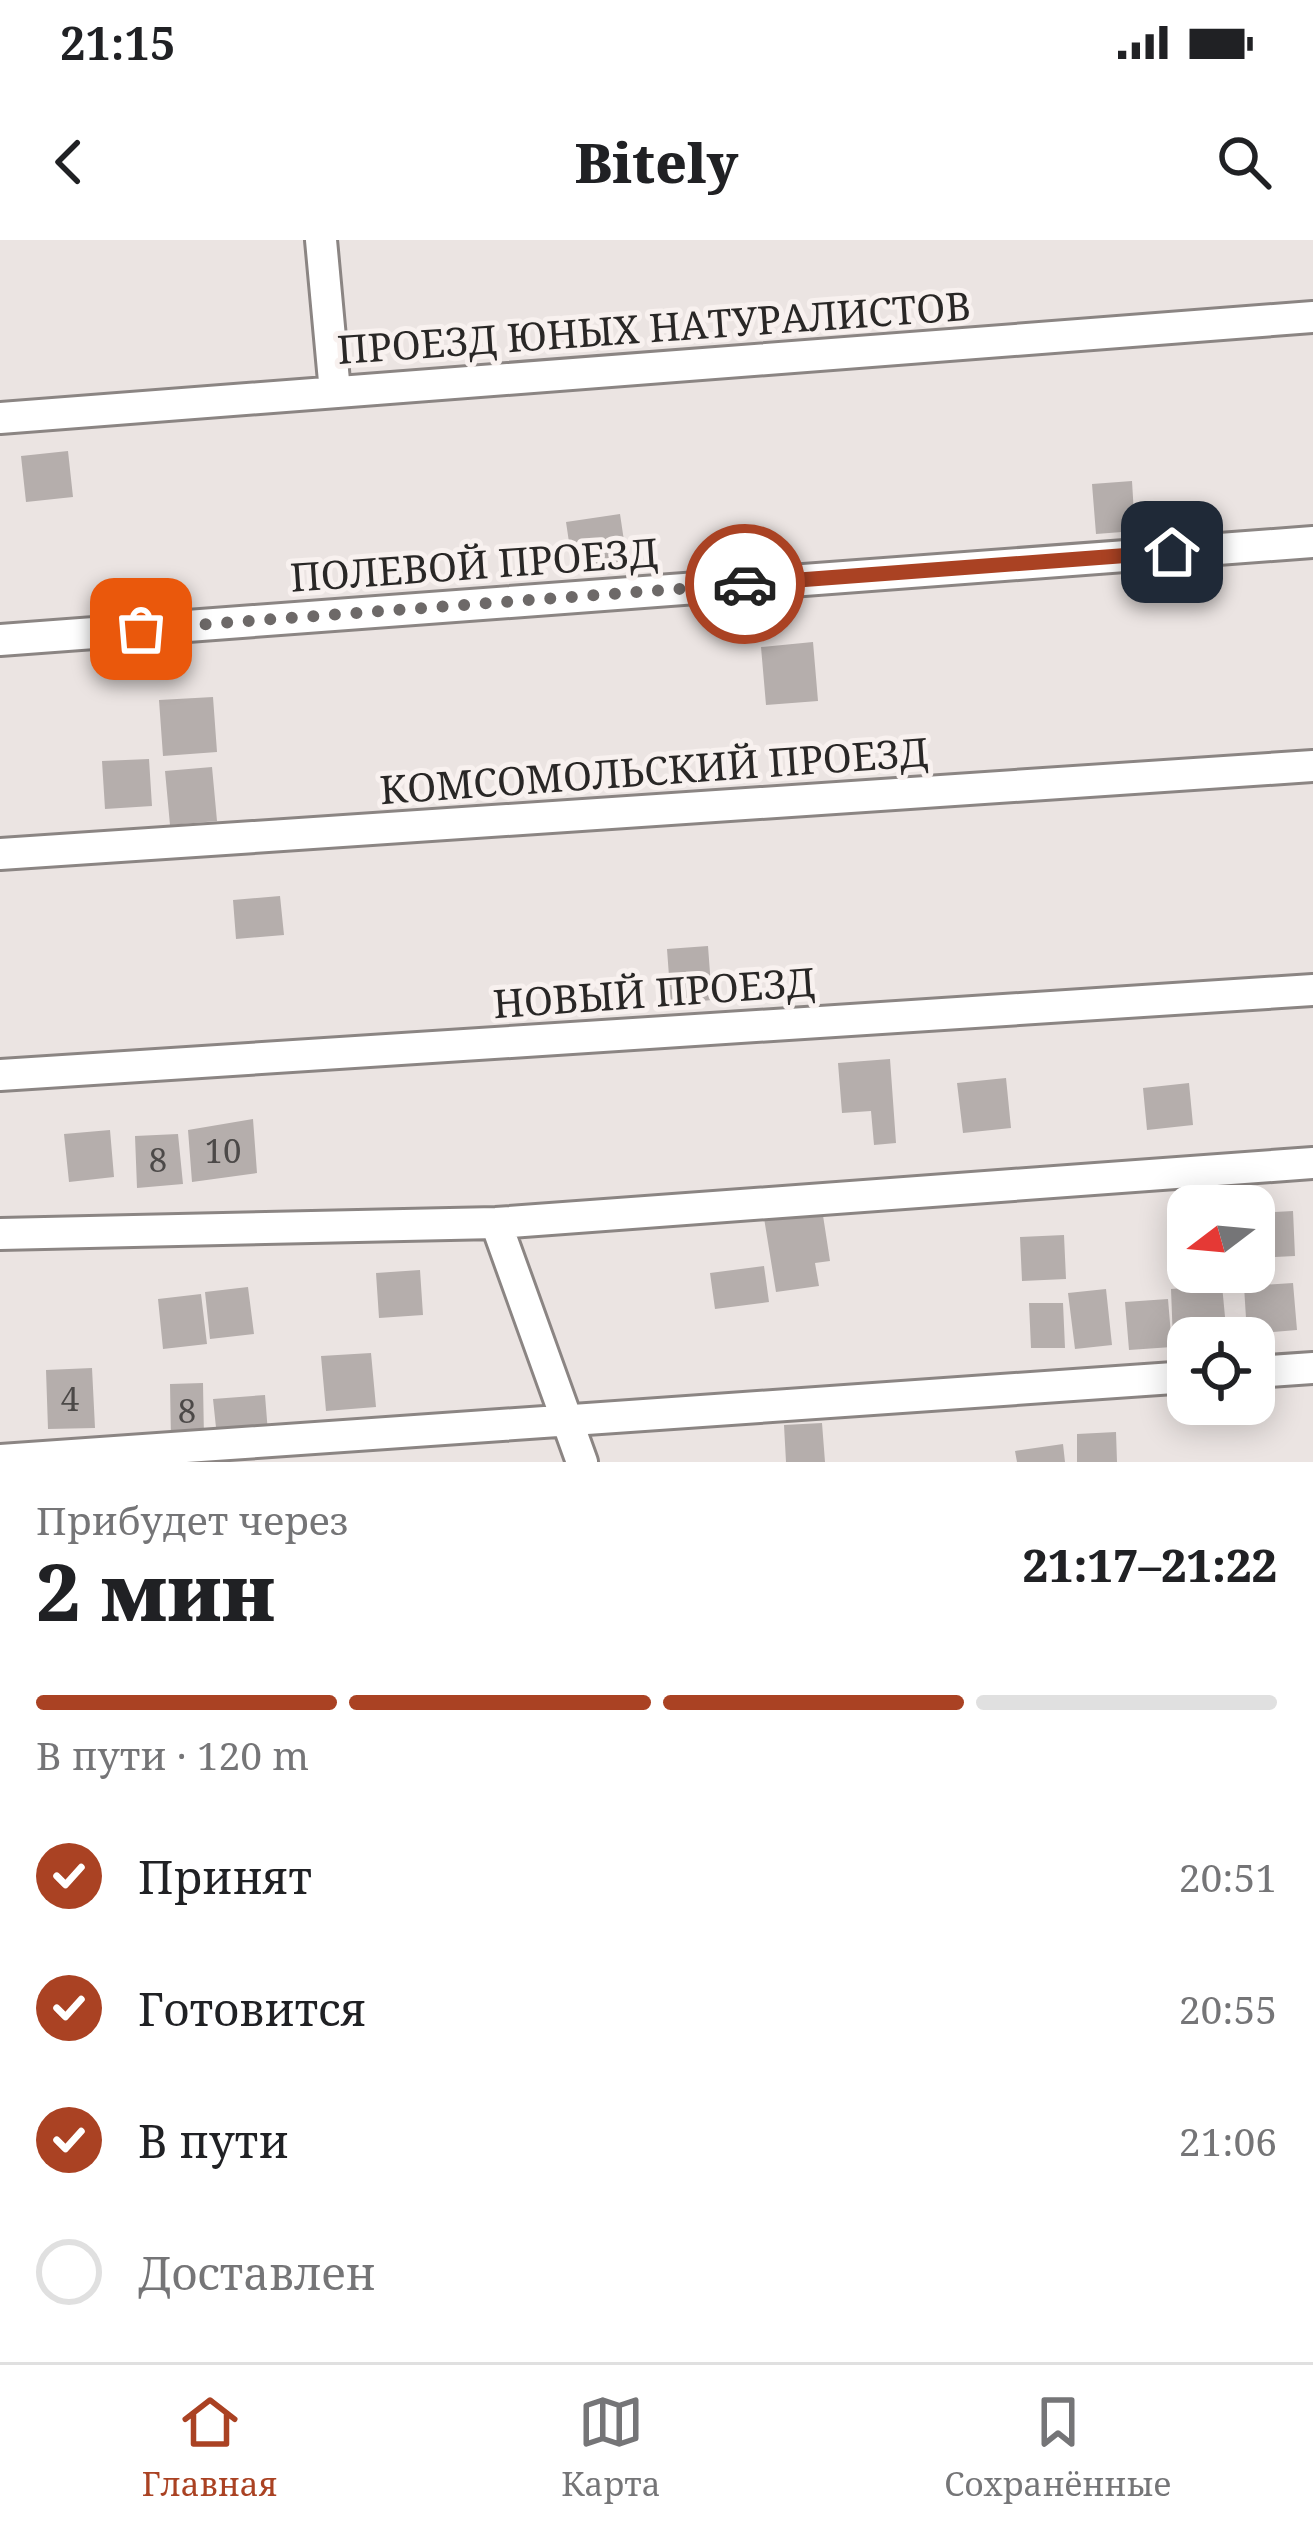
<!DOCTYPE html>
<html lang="ru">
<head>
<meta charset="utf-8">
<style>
	body { margin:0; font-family:"Noto Serif",serif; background:#f2f2f2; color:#202124; height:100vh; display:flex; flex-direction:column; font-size:45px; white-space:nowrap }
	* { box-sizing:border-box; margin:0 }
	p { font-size:39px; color:#757577 }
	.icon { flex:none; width:66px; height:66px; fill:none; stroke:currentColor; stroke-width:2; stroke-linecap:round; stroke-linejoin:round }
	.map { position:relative; height:1222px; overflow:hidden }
	.sheet { display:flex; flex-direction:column; background:#fff; flex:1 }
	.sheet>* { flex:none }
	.needle { width:78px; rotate:254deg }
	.controls { position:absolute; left:1167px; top:945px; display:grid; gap:24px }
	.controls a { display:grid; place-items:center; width:108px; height:108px; border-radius:24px; background:#fff; box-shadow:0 6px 30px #0003; font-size:60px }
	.pin { position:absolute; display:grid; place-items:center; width:102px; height:102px; color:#fff; margin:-51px; border-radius:24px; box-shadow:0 6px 18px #0006 }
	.courier { position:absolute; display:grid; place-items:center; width:120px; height:120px; margin:-60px; border:9px solid #aa4223; border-radius:50%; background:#fff; color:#222; box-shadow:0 3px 15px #0007 }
	.overview em { font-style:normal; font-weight:800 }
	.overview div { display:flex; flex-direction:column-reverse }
	.overview { display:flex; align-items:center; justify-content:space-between; height:204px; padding:0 36px }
	h1 { font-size:78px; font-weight:800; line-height:90px }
	.bar { display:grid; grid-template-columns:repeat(4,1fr); gap:18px 12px; align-content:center; height:144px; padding:0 36px }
	.bar i { height:15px; border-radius:9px; background:#e0e0e0 }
	.bar .on { background:#aa4223 }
	.bar p { grid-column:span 4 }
	ol { padding:0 36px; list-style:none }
	li { display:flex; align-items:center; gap:36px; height:132px }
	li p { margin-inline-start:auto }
	li .icon { padding:12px; border-radius:50%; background:#aa4223; color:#fff; stroke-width:4 }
	li:last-child { color:#757577 }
	li i { width:66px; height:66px; border:6px solid #e0e0e0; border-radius:50% }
	.status { display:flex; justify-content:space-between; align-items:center; height:84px; padding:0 60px; background:#fff; direction:ltr }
	.status svg { height:33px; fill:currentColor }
	header { display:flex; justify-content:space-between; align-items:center; height:156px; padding:0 36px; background:#fff; font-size:54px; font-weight:800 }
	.tabs { display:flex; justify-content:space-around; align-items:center; height:168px; border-top:3px solid #e0e0e0; background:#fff; font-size:33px; color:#757577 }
	.tabs a { display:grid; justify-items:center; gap:6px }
	.tabs .on { color:#aa4223 }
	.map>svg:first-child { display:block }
</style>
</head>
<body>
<div class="status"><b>21:15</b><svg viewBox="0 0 49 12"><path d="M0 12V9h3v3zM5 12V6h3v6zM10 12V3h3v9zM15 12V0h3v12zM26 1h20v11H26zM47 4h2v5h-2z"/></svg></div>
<header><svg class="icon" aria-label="back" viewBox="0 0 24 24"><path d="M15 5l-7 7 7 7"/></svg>Bitely<svg class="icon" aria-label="search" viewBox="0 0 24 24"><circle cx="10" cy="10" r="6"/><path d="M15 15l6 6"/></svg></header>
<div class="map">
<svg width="1313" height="1222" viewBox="0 0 1313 1222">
	<rect width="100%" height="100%" fill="#ebe4e2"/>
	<path fill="#b5aeac" d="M68 211 73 257 26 262 21 216Z
		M1132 241 1135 291 1096 294 1092 244Z
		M620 274 627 321 573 329 566 282Z
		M813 402 818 461 766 465 761 407Z
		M213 457 217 512 163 516 159 460Z
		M149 519 152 566 105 569 102 521Z
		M212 527 217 581 170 585 165 531Z
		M280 656 284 695 236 699 233 660Z
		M708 706 712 760 671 764 667 709Z
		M890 819 896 903 874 905 871 871 842 873 838 823Z
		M1006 838 1011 888 963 893 957 843Z
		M1189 843 1193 885 1147 890 1143 848Z
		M253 879 257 933 192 942 188 890Z
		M110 890 114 937 69 942 64 894Z
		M178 894 183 944 137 948 135 896Z
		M822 969 830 1021 815 1023 819 1046 776 1052 764 978Z
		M1293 971 1295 1016 1254 1018V973Z
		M1064 995 1066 1039 1022 1041 1020 997Z
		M764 1026 769 1062 715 1069 710 1033Z
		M420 1030 423 1075 379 1078 376 1033Z
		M1293 1043 1297 1090 1247 1094 1244 1046Z
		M1222 1045 1227 1098H1188V1101L1173 1102 1171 1049Z
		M248 1047 254 1094 210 1099 205 1052Z
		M1106 1049 1112 1105 1075 1109 1068 1053Z
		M201 1054 207 1104 163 1109 158 1059Z
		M1168 1059 1172 1107 1129 1110 1125 1062Z
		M1029 1063H1063L1065 1108H1031Z
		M371 1113 376 1167 326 1171 321 1116Z
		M92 1128 95 1188 48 1189 46 1130Z
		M203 1143 204 1199 171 1200 170 1144Z
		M265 1155 268 1193 217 1197 213 1159Z
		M822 1183 825 1222H786L784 1185Z
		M1116 1192 1117 1222H1077V1194Z
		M1063 1204 1065 1222H1017L1015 1211Z"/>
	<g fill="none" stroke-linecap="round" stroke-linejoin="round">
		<defs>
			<path id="minor" d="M321 0 335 152
				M0 178 1313 77
				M0 400 1313 302
				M0 614 1313 526
				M0 835 1313 750
				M496 983 582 1222
				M0 994 496 983 1313 923
				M1254 1132 1313 1128
				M0 1220 1188 1137"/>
		</defs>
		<use href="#minor" stroke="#8b8583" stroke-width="36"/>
		<use href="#minor" stroke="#fff" stroke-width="30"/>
	</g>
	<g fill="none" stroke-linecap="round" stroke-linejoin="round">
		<path stroke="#6d6968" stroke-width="12" stroke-dasharray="0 21.6" d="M141 389 745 344"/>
		<path stroke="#aa4223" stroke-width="15" d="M745 344 1172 312"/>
	</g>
	<g text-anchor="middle" stroke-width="10" stroke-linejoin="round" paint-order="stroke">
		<g font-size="33" fill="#4c4948">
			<text x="223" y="923">10</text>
			<text x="158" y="932">8</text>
			<text x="70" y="1171">4</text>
			<text x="187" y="1183">8</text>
		</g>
		<g font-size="39" fill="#292726" stroke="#f8f1ef">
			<text transform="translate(654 88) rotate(-4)" y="14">ПРОЕЗД ЮНЫХ НАТУРАЛИСТОВ</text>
			<text transform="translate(474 325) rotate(-4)" y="14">ПОЛЕВОЙ ПРОЕЗД</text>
			<text transform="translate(654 531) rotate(-4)" y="14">КОМСОМОЛЬСКИЙ ПРОЕЗД</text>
			<text transform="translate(654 753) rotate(-4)" y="14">НОВЫЙ ПРОЕЗД</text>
		</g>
	</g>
</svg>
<div class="controls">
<a><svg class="needle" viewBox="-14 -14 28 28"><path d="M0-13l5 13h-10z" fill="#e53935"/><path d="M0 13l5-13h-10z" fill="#757577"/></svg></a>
<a><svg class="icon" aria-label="locate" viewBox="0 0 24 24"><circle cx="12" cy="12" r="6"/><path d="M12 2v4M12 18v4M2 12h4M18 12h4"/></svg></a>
</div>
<div class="pin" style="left:141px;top:389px;background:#ea580c"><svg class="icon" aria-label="bag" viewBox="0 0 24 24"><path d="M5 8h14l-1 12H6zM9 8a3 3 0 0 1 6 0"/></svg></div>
<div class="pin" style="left:1172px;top:312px;background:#1f2937"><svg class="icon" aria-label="home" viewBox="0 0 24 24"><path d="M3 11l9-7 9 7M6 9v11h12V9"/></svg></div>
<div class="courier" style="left:745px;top:344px"><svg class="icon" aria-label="car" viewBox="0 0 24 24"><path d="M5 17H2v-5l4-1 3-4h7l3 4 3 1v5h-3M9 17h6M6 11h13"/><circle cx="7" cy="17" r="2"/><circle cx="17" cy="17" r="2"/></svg></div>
</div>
<section class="sheet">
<div class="overview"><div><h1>2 мин</h1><p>Прибудет через</p></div><em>21:17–21:22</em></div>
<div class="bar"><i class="on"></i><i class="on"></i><i class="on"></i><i></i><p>В пути · 120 m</p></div>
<ol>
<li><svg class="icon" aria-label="check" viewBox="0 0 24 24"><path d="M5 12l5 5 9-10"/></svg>Принят<p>20:51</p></li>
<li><svg class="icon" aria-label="check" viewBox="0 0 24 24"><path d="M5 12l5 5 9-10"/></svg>Готовится<p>20:55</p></li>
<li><svg class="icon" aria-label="check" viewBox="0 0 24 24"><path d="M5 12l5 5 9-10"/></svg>В пути<p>21:06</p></li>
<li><i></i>Доставлен</li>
</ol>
</section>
<nav class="tabs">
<a class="on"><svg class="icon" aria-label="home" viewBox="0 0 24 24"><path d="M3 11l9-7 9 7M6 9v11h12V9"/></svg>Главная</a>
<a><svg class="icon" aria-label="map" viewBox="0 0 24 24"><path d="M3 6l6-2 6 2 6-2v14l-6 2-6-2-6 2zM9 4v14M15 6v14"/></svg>Карта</a>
<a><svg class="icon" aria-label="saved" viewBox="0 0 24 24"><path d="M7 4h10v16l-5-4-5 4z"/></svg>Сохранённые</a>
</nav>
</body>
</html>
